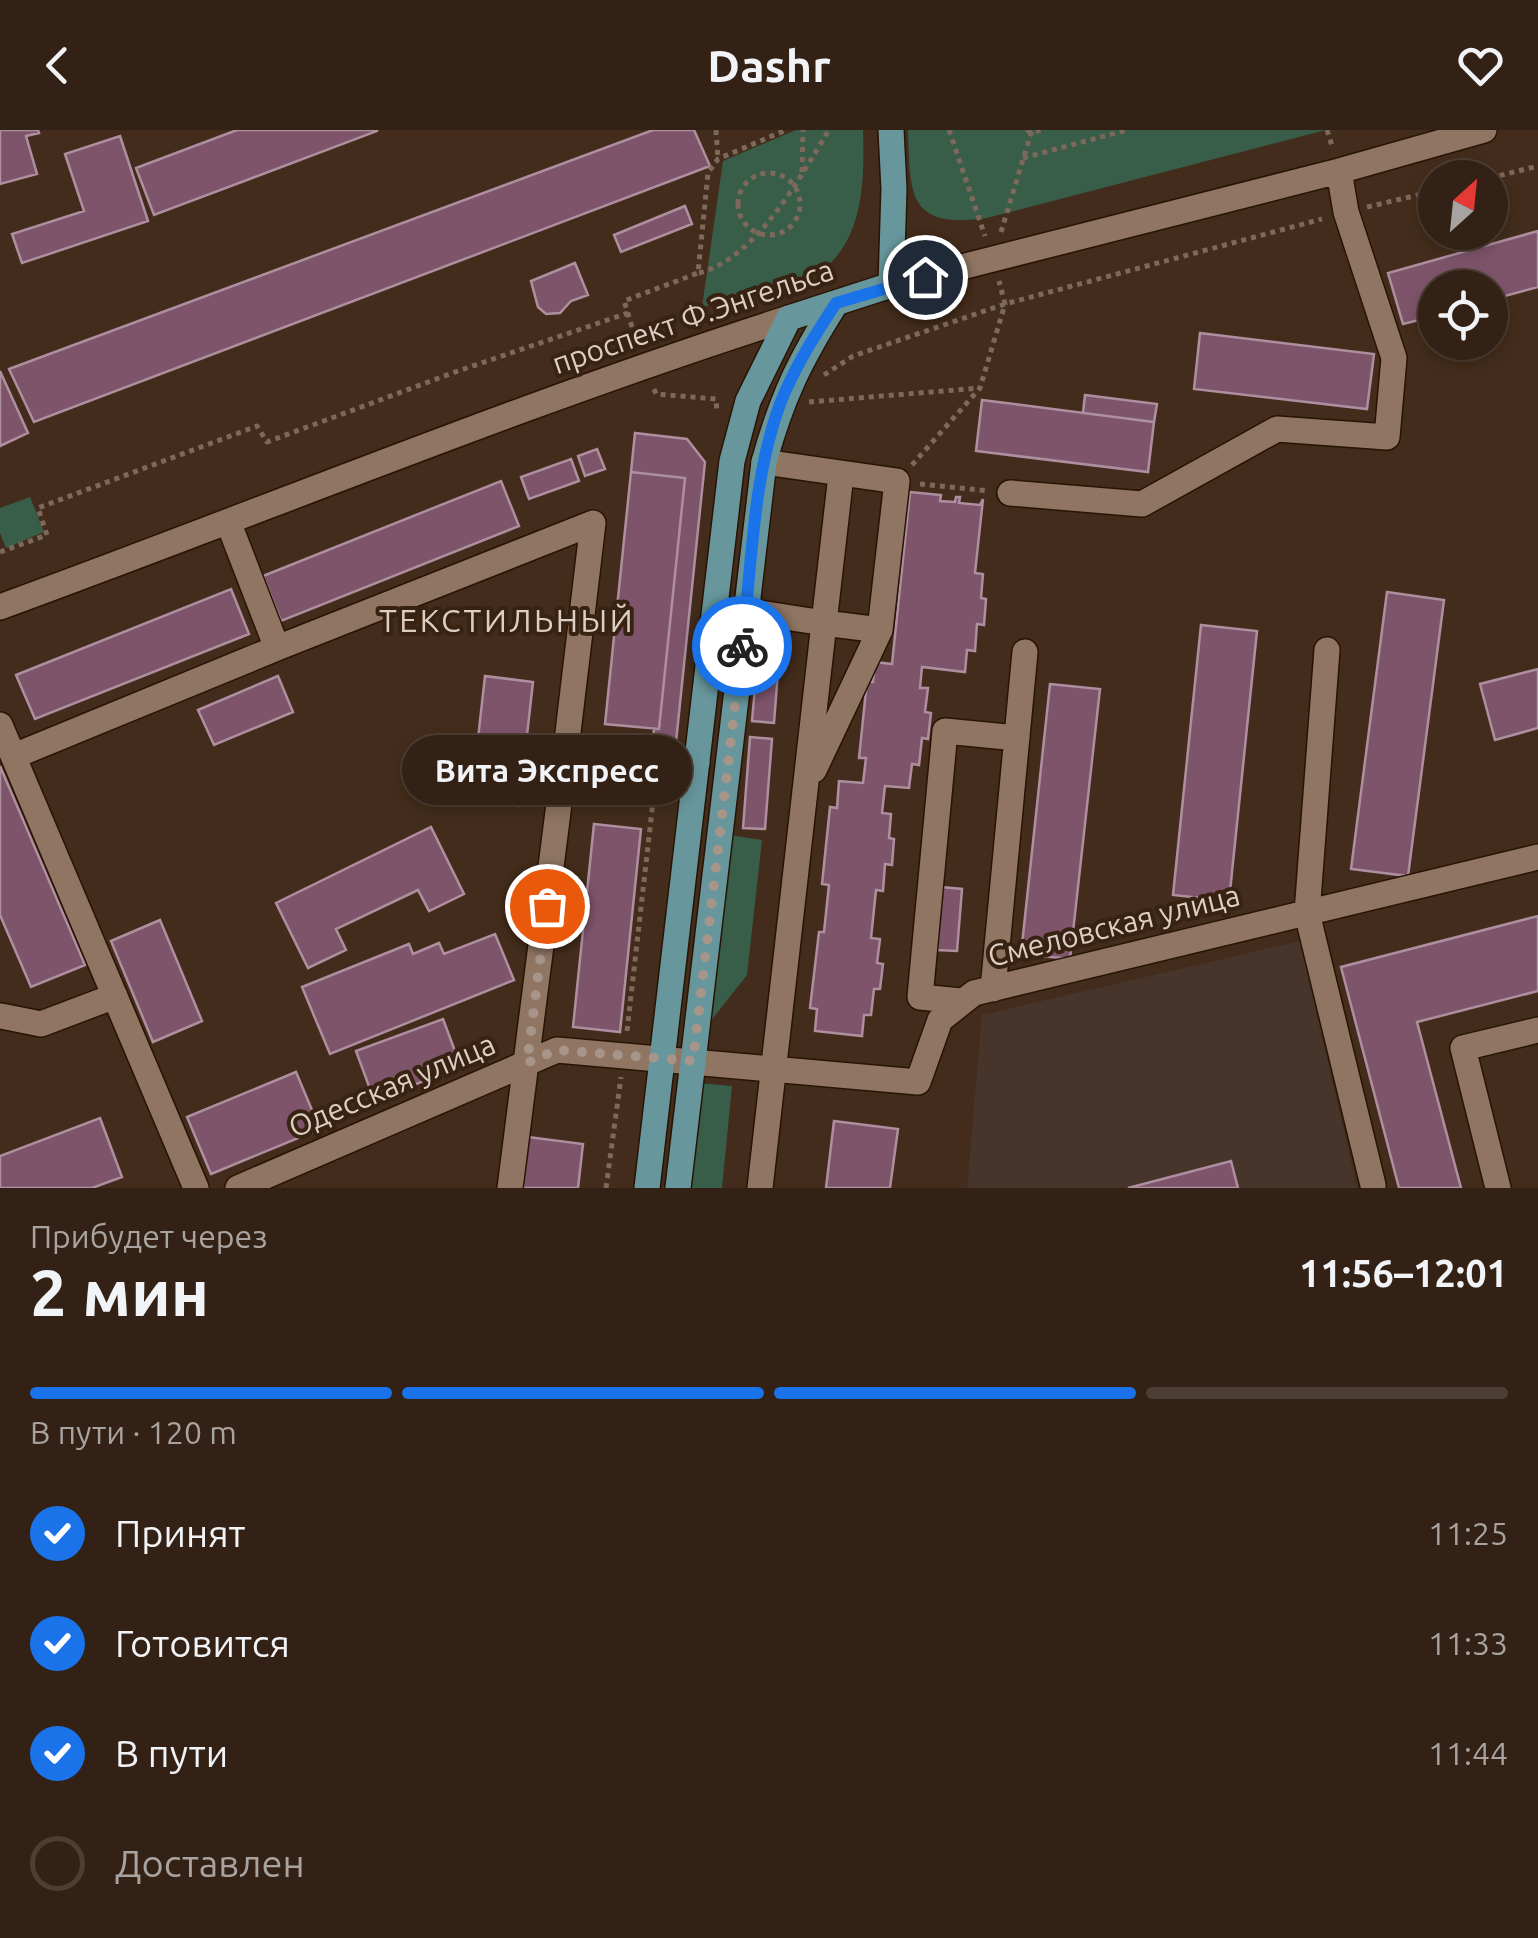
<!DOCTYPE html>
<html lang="ru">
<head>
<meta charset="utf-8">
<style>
	body { margin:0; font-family:Ubuntu,sans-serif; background:#3d2e22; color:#f1f3f6; height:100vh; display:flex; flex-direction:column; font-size:38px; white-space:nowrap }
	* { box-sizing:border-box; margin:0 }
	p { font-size:32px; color:#a8a3a0 }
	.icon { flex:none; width:55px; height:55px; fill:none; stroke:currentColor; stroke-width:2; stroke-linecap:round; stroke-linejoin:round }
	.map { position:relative; height:1058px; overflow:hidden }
	.side { display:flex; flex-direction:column; background:#322114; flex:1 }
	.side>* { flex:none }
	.needle { width:65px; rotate:27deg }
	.tools { position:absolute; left:1418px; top:30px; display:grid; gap:20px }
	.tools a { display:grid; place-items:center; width:90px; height:90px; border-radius:50%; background:#322114; box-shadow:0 5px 15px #0003,0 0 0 2px #4d3e34; font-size:50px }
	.pin { position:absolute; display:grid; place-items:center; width:85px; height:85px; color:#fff; margin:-42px; border:5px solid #fff; border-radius:50%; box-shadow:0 2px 10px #0007 }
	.courier { position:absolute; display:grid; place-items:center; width:100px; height:100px; margin:-50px; border:8px solid #1a73e8; border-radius:50%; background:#fff; color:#222; box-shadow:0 2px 12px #0007 }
	.bubble { position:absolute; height:70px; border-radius:35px; background:#322114; box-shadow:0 5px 15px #0003,0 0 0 2px #4d3e34; font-size:32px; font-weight:700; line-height:70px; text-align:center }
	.headline em { font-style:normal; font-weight:700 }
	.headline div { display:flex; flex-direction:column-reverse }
	.headline { display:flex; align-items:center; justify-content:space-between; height:170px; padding:0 30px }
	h1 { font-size:65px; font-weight:700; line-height:75px }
	.bar { display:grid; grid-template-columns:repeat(4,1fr); gap:15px 10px; align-content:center; height:120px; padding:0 30px }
	.bar i { height:12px; border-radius:8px; background:#4d3e34 }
	.bar .on { background:#1a73e8 }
	.bar p { grid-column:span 4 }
	ol { padding:0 30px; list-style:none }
	li { display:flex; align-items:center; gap:30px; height:110px }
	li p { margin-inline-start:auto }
	li .icon { padding:10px; border-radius:50%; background:#1a73e8; color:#fff; stroke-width:4 }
	li:last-child { color:#a8a3a0 }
	li i { width:55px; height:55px; border:5px solid #4d3e34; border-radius:50% }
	header { display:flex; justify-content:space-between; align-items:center; height:130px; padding:0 30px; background:#322114; font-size:45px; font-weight:700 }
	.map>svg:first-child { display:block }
</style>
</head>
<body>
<header><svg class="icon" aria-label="back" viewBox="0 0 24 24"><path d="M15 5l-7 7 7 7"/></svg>Dashr<svg class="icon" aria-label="heart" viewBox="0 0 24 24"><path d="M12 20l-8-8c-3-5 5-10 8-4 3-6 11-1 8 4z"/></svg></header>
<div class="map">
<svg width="1538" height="1058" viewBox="0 0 1538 1058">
	<rect width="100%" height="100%" fill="#432c1b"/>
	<path fill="#47352c" d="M1300 811 1357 1058H967L982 885Z"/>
	<path fill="#385d49" d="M796 0H863C865 58 863 128 800 152 769 164 734 169 702 177L723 31Z
		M908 0H1326L987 88C908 99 910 66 908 0Z
		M30 367 44 402 6 418 0 403V378Z
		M729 705 762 710 747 845 706 897Z
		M700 953 732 956 722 1058H689Z"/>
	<path fill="#7e546a" stroke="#ae8f9f" stroke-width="2.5" d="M0 0H38L39 3 26 6 37 44 0 54Z
		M237 0H377V1L154 85 136 38Z
		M653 0H694L710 36 34 292 9 239Z
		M120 6 148 91 22 133 12 104 84 81 65 24Z
		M685 76 692 94 621 122 614 105Z
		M1538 101V157L1490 170V158H1435V186L1403 194 1388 143Z
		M575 133 588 165 571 171 560 183 546 184 538 177 531 151Z
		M1200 203 1374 224 1367 279 1194 259Z
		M0 241 28 303 0 316Z
		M1085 265 1157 274 1154 292 1083 283Z
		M982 270 1154 292 1148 342 976 321Z
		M635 303 687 309 705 332 676 612 653 609 654 599H659L685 348 631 342Z
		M597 319 605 339 585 346 578 326Z
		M571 329 579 351 529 369 521 347Z
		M631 342 685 348 659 599 605 594Z
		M501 351 519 396 281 491 263 446Z
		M910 362 941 365 940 371 955 372 956 367H960L959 373 980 375 983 369 975 443 983 444 981 468 986 469 984 495 977 494 975 521 967 520 965 542 922 537 920 558H928L925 582 931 583 928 609 922 608 919 635 912 634 909 658 885 656 882 683 891 684 889 708 894 709 892 735 885 734 883 761 876 760 871 808 880 809 877 833 883 834 880 859H874L871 885H864L862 906 815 901 817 879 810 878 819 802H824L829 755 822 754 830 677 837 678 839 651 863 653 866 628H859L867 551 873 552 875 532 892 534Z
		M231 459 249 504 35 589 16 545Z
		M1387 462 1444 470 1408 746 1351 739Z
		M1201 495 1257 501 1229 771 1173 765Z
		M760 501 781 503 774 593 752 591Z
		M1538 539V598L1495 610 1480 554Z
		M278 546 293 582 214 615 198 580Z
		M485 546 533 552 519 676 471 671Z
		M1050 554 1100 559 1070 829 1021 824Z
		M750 607 772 609 765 699 743 698Z
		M0 636 85 835 31 857 0 785Z
		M594 694 641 699 620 902 573 897Z
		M431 697 464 764 429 781 418 760 336 799 346 820 308 838 276 773Z
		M941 757 962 759 957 821 937 820Z
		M1538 786V861L1417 892 1461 1058H1399L1341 837Z
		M160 790 202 891 153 912 111 811Z
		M495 804 514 850 330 924 302 857 409 814 413 824 439 813 444 824Z
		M443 889 461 937 374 970 356 921Z
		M296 942 320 999 211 1044 187 987Z
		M100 988 122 1047 92 1058H0V1026Z
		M834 991 898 999 890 1058H826Z
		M528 1007 583 1014 578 1058H523Z
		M1231 1031 1238 1058H1128Z"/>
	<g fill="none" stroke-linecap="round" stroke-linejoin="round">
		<defs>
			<path id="minor" d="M891 155 1339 41 1484 0
				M764 332 897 351 880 500 824 493 841 345
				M1010 363 1142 374 1277 299 1387 307 1394 228 1346 82 1339 41
				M229 394 277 518 593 393 566 619 697 633
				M0 477C263 381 523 273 789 188
				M746 481 824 493 760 1058
				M1327 520 1307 783 1373 1055
				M0 595 196 1058
				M14 626 277 518
				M814 640 880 500
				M993 859 1025 522
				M961 871 920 867 945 601 1017 608
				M1 886 41 894 115 866
				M238 1058 557 920 918 952 940 890 974 863 1538 727
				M510 1058 566 619
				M1498 1058 1463 918 1538 900"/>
			<path id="major" d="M647 1058 732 331 748 271 789 188 891 155 894 59 891 0
				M678 1058 764 332C782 267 800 230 836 173"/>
		</defs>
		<use href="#minor" stroke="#281404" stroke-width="28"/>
		<use href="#major" stroke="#281404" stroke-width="28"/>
		<path stroke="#7d695b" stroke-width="5" stroke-dasharray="5 5" stroke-linecap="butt" d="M716 0 718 29
			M949 0 985 106
			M1027 0 1031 3 1041 0
			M1327 0 1333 19
			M1023 28 1127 0
			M802 42 803 0
			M738 74a31 31 0 1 1 62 0a31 31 0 1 1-62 0Z
			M1490 48 1538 36
			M1367 77 1435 61
			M1001 102 1032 0
			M699 143C757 128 800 47 829 0
			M638 216 624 171 698 143 708 43 718 29 786 0
			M824 245 853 226 1005 174 1322 89
			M654 259 656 264 716 269 717 283
			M809 272 980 258
			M912 335 980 258 1005 174 999 151
			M920 354 989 361
			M0 422 47 405 38 378 257 296 267 312 458 241 628 183
			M627 901 655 654
			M606 1058 621 947"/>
		<use href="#minor" stroke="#8f7562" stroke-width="25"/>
		<use href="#major" stroke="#67979d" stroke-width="25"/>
	</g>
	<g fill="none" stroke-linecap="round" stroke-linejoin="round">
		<path stroke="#a79589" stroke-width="10" stroke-dasharray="0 18" d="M547 776 527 933 557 920 693 931 742 516"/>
		<path stroke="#1a73e8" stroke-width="12" d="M742 516C752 437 752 350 780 274 794 238 815 205 836 173L925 147"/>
	</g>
	<g text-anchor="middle" stroke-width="8" stroke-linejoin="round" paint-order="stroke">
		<g font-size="30" fill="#ddcec4" stroke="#382211">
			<text transform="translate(693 187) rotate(-19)" y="10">проспект Ф.Энгельса</text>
			<text transform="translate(1114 796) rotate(-14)" y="10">Смеловская улица</text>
			<text transform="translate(392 956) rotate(-23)" y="10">Одесская улица</text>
		</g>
		<g font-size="32" letter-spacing="2.5" fill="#ddcec4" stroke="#382211">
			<text x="507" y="502">ТЕКСТИЛЬНЫЙ</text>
		</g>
	</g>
</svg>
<div class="tools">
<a><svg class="needle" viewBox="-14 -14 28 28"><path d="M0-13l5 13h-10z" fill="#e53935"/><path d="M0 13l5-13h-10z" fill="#a8a3a0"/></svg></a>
<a><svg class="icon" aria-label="locate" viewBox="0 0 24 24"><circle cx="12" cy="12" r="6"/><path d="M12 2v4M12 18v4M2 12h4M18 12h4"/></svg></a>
</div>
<div class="pin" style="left:547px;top:776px;background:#ea580c"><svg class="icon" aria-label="bag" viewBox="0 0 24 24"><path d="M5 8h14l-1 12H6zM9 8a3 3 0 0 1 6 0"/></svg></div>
<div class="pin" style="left:925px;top:147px;background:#1f2937"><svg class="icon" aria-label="home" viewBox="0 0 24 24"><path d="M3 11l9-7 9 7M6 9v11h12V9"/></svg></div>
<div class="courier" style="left:742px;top:516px"><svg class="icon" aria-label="bike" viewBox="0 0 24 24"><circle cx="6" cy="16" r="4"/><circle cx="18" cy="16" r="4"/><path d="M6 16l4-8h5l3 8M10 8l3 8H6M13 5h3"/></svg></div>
<div class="bubble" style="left:402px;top:605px;width:290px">Вита Экспресс</div>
</div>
<section class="side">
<div class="headline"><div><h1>2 мин</h1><p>Прибудет через</p></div><em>11:56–12:01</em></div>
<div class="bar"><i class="on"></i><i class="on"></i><i class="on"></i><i></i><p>В пути · 120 m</p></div>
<ol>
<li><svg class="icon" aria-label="check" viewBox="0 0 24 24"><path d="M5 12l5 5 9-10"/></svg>Принят<p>11:25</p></li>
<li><svg class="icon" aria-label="check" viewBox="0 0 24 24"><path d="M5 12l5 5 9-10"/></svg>Готовится<p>11:33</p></li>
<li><svg class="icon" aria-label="check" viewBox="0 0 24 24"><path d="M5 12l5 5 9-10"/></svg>В пути<p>11:44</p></li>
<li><i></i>Доставлен</li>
</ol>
</section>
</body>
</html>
